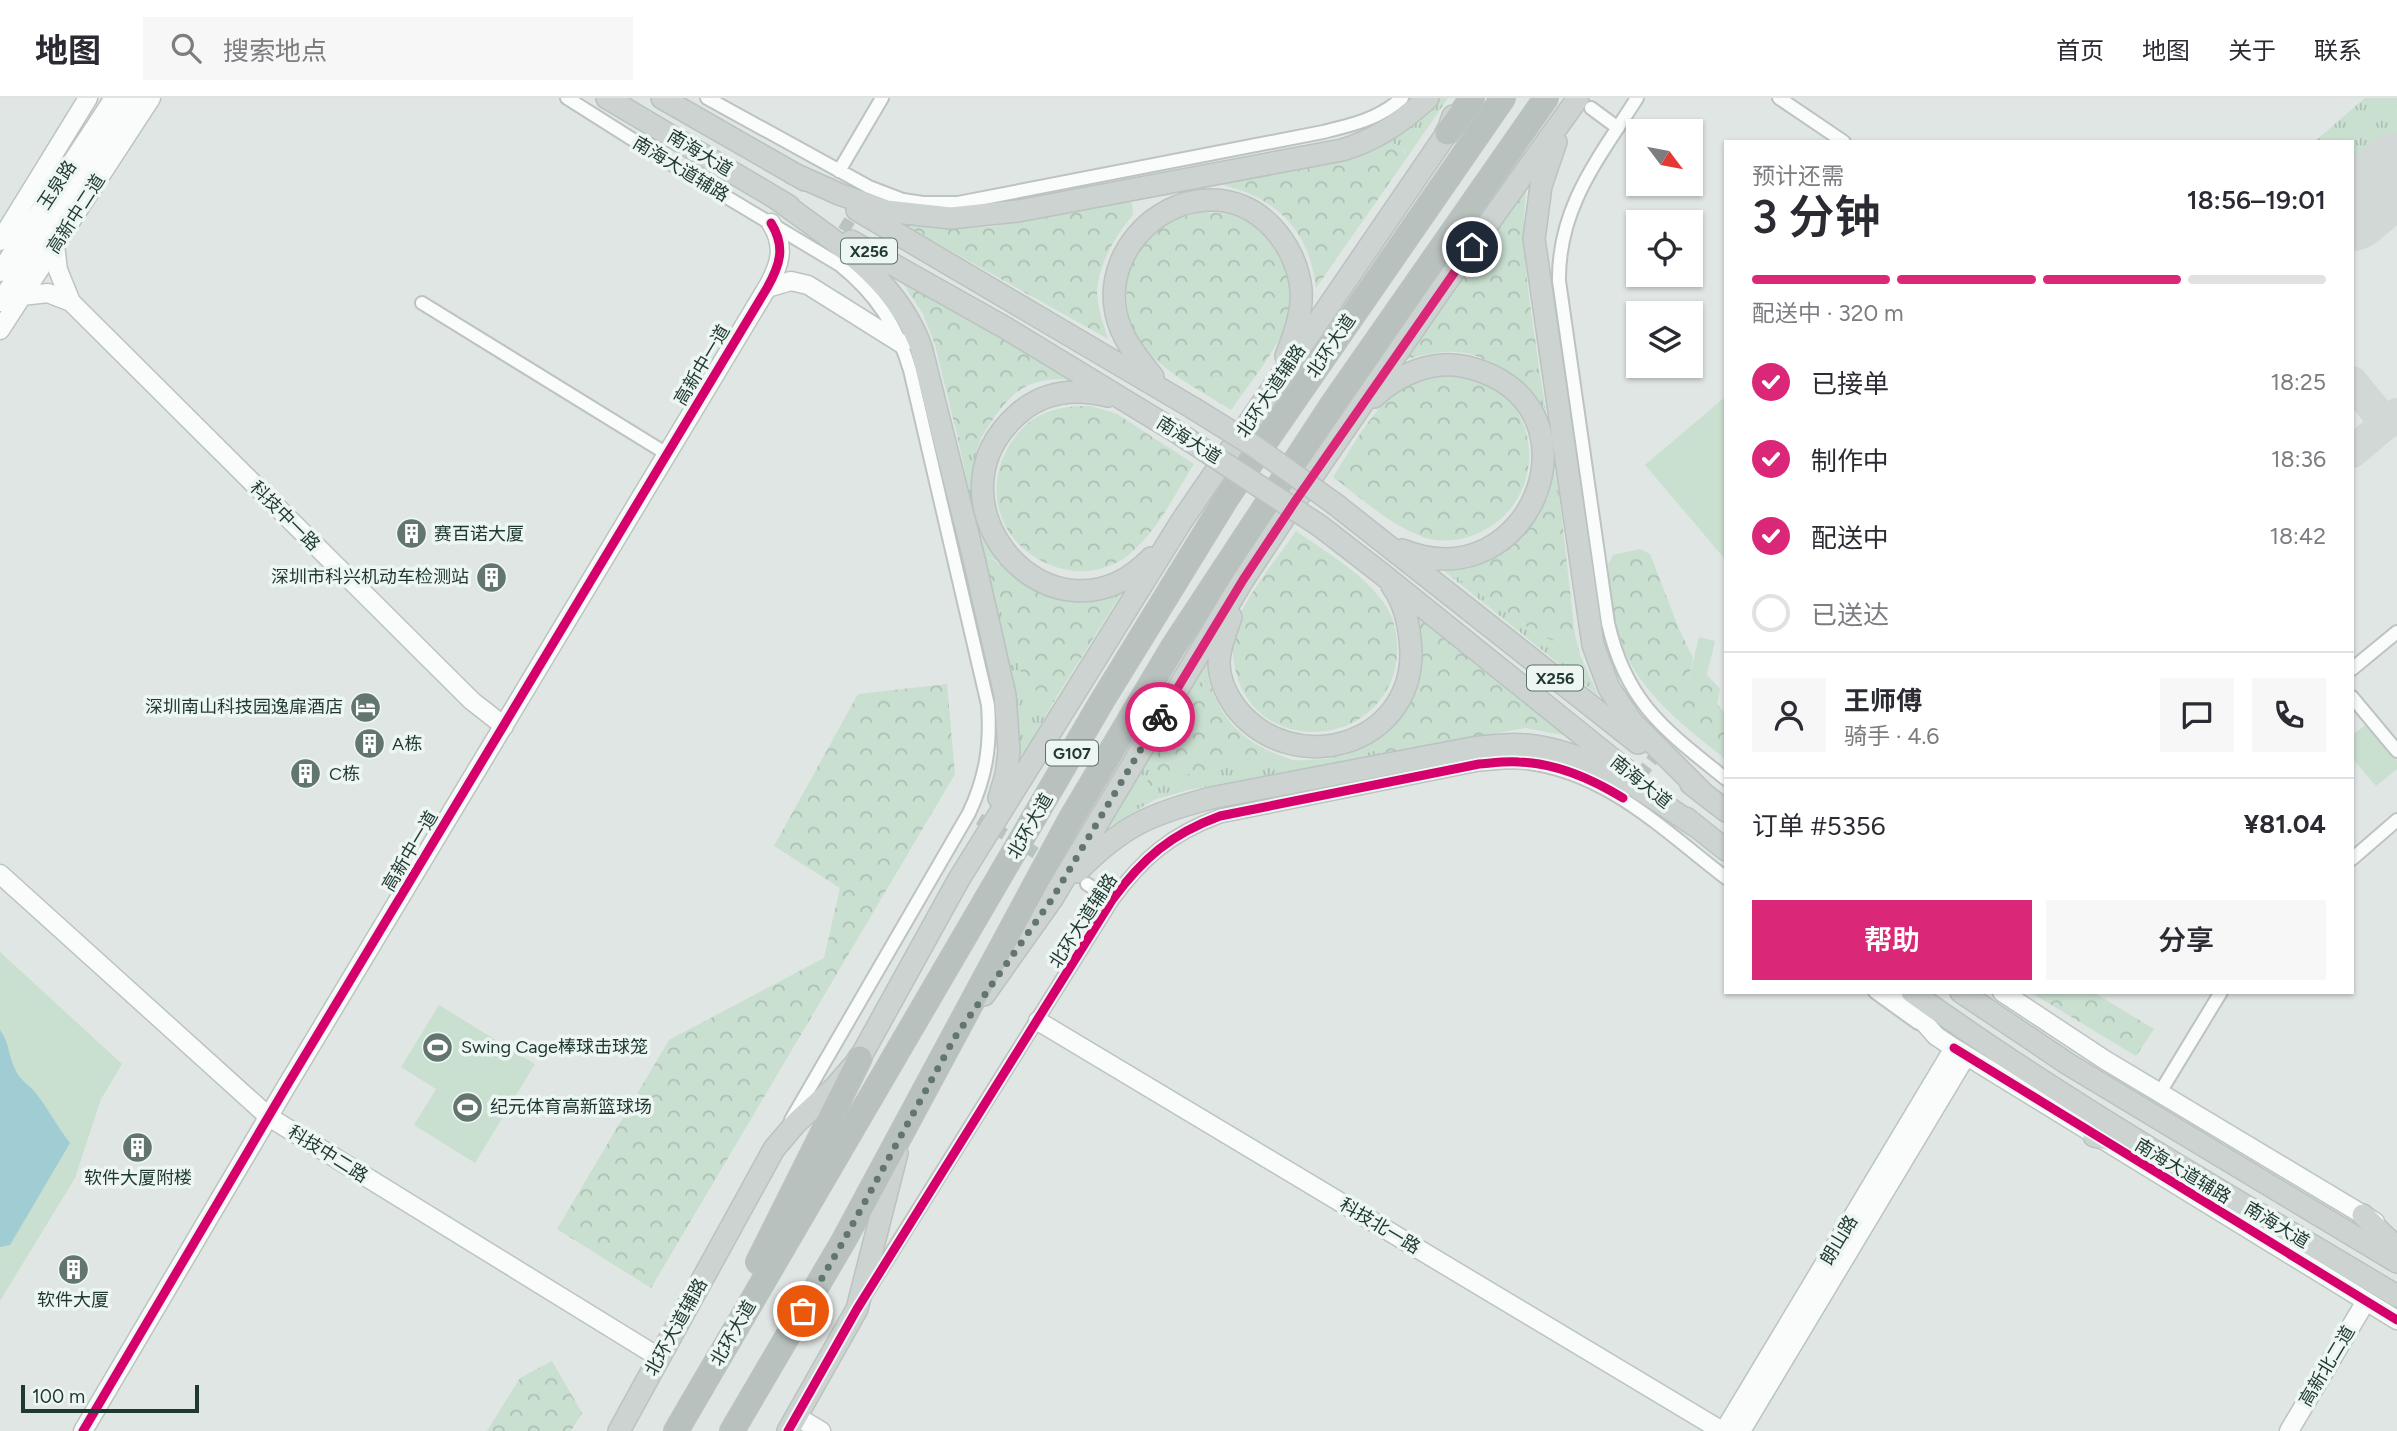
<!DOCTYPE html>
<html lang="zh">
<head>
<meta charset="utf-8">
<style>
	body { margin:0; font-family:Figtree,"Noto Sans SC",sans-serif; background:#f7f7f7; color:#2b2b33; height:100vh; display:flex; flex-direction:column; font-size:26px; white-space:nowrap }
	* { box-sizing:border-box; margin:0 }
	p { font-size:23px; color:#7c7c81 }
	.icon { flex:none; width:38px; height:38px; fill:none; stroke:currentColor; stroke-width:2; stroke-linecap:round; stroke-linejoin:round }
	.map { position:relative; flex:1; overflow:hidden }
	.details { position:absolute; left:1724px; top:42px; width:630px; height:854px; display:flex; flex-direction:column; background:#fff; border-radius:0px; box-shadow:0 2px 5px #0004 }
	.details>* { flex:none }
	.needle { width:46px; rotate:122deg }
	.controls { position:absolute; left:1626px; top:21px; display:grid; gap:14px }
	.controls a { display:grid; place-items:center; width:77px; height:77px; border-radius:0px; background:#fff; box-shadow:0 2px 5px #0004; font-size:35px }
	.scale { position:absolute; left:21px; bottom:18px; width:178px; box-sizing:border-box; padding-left:7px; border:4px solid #1f3831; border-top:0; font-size:19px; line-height:24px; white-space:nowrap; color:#1f3831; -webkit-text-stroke:5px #edf6f2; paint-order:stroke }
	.pin { position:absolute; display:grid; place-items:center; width:60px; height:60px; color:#fff; margin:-30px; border:4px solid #fff; border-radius:50%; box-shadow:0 2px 7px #0007 }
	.courier { position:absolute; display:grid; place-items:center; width:70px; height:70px; margin:-35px; border:5px solid #db2777; border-radius:50%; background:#fff; color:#222; box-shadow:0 2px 9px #0007 }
	.summary em { font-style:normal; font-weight:600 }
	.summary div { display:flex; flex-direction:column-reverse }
	.summary { display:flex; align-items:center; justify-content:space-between; height:119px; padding:0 28px }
	h1 { font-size:46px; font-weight:600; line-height:52px }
	.bar { display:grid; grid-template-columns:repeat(4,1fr); gap:10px 7px; align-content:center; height:84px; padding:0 28px }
	.bar i { height:9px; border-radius:5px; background:#e1e1e2 }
	.bar .on { background:#db2777 }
	.bar p { grid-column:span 4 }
	.line { display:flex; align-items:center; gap:18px; padding:0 28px; border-top:2px solid #e1e1e2 }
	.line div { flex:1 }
	.round { display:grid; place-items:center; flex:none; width:74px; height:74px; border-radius:0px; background:#f7f7f7 }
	ol { padding:0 28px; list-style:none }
	li { display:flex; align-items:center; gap:21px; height:77px }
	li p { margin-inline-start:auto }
	li .icon { padding:7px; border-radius:50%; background:#db2777; color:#fff; stroke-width:4 }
	li:last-child { color:#7c7c81 }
	li i { width:38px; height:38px; border:4px solid #e1e1e2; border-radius:50% }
	.primary-button { display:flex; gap:14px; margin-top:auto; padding:14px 28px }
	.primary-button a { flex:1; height:80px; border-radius:0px; background:#db2777; color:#fff; font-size:28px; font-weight:600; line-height:80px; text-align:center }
	.primary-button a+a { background:#f7f7f7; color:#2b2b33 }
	header { display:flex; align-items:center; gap:42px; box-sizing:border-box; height:98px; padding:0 35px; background:#fff; border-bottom:2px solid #e1e1e2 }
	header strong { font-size:33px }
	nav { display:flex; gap:38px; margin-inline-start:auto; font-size:24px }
	.search { width:490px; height:63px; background:#f7f7f7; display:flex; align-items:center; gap:18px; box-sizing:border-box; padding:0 24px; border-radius:0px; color:#7c7c81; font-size:26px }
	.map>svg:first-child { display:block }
</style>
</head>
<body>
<header>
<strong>地图</strong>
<div class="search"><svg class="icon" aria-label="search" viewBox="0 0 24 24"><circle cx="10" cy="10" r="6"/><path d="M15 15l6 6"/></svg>搜索地点</div>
<nav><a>首页</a><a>地图</a><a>关于</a><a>联系</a></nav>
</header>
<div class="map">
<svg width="2397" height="1333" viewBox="0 0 2397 1333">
	<defs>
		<pattern id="grass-tufts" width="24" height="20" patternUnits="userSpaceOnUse" patternTransform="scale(1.75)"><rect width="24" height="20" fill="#c9dfd0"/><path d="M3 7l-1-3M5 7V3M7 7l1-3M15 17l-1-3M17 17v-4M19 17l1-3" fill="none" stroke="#acc0b3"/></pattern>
		<pattern id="forest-crowns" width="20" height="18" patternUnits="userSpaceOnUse" patternTransform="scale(1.75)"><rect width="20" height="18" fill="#c9dfd0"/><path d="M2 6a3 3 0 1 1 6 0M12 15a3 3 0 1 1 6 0" fill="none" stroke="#acc0b3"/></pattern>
	</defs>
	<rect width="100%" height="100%" fill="#e0e6e3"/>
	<path fill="url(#grass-tufts)" d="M1441 0H1448L1406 61 1404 51 1389 44 1407 32Z
		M2365 0H2397V50L2352 88V44H2314Z
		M1539 269 1560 404 1544 398 1515 281 1527 279Z
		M957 337 966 342 981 340C964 385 971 428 1002 465L983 457Z
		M1434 465 1444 467 1519 521 1535 537 1555 543 1575 537 1580 557 1598 597Z
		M988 478 1016 546 1021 575 1034 592 1057 598 1015 672Z
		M1206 557 1208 580 1191 605 1182 629 1165 649 1147 689 1191 675H1210L1232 663 1247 665 1326 661 1346 657 1367 646 1372 652 1381 656 1188 692 1154 702 1097 736Z"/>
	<path fill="url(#forest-crowns)" d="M1389 44C1400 47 1404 49 1406 61L1316 190C1311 146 1290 113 1248 95 1238 91 1227 89 1217 84L1350 59Z
		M1527 87C1518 149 1531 208 1539 269L1527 279 1515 281C1476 249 1448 248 1401 263Z
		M1125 102 1132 105 1133 117C1115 138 1097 168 1097 197 1098 212 1104 227 1108 241L903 126 945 130 991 129Z
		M1200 114C1208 115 1218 114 1227 116 1273 125 1301 176 1288 220 1280 249 1248 287 1231 312 1206 296 1177 281 1155 261 1120 230 1115 170 1152 137 1166 124 1182 119 1200 114Z
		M900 181 1076 282C1022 277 1008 297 981 340L966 342 957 337 935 247 923 216Z
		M1450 276C1458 278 1468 278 1476 281 1552 309 1544 416 1468 439 1456 443 1439 444 1426 440 1391 428 1362 401 1333 379 1356 344 1380 293 1423 280 1431 277 1441 277 1450 276Z
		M1091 308 1117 316 1194 366C1176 394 1159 430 1133 453 1119 467 1094 475 1074 473 1012 465 976 404 1009 348 1016 336 1027 324 1039 318 1056 309 1072 308 1091 308Z
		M1544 398 1560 404 1575 537 1555 543 1535 537 1519 521 1466 487 1444 467 1525 433 1536 416Z
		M1296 433C1327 455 1365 476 1386 508 1398 527 1400 553 1394 575 1369 655 1252 654 1235 570 1232 556 1231 541 1236 527 1246 497 1278 460 1296 433Z
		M1640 451 1650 456 1679 531 1693 560 1689 579 1705 583 1707 577 1720 591 1717 606 1725 615V661C1683 627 1633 590 1618 535 1611 514 1611 488 1608 466L1613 457Z
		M983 457C1000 464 1010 474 1025 485 1060 510 1087 503 1125 490L1057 598 1034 592 1021 575 1016 546 988 478Z
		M1419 519 1569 638 1525 630 1381 656 1372 652 1367 646C1403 620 1421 597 1422 551 1422 541 1418 530 1419 519Z
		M1208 580C1222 628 1250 649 1296 663L1247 665 1232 663 1210 675H1191L1147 690 1148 675 1182 629 1191 605Z
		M947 586 955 676 651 1190 557 1131 669 942 824 860 840 790 774 748 858 596Z
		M2030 894H2093L2154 931 2136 958Z
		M552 1263 582 1315 571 1333H487L520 1280Z"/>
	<path fill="#c9dfd0" d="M1725 299V461L1645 367Z
		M1699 539 1715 543 1705 584 1689 580Z
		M2367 626 2397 663V671L2376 688 2352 660V637Z
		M0 854 122 966 101 1001 75 1080 0 1203Z
		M439 907 535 966 475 1065 414 1027 436 991 401 969Z"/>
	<path fill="#a0cdd4" d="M0 932C10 945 8 959 16 973 20 982 29 987 35 994 48 1010 57 1029 70 1045L10 1147 0 1149Z"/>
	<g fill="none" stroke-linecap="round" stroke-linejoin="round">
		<path stroke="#d2d8d6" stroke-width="32" d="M2352 284 2386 326
			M2352 354 2397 316"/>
		<path stroke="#d2d8d6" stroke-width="80" d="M2352 113 2397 75"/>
		<path stroke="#b9c3bf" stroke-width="12" stroke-dasharray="12 6" stroke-linecap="butt" d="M834 148 859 107
			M1629 692 1663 648
			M979 721 1051 764"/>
		<defs>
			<path id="street" d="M567 0 673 67 840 167C876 196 897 228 910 272L988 607C991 647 986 679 969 715L791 1022
				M707 0 869 89 903 102 923 105H958L1323 34C1352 27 1379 21 1402 0
				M1637 0C1599 60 1558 109 1559 183L1608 525C1626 605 1665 632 1726 681
				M1779 0 1844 44
				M1591 10 1618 30
				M839 73 882 0
				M422 205 667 356
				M2352 571 2397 534
				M2352 599 2397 653
				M2352 761 2397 722
				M1087 786 1112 802
				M1875 894 1918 925
				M2159 996 2221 894
				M867 1194 1112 802C1143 760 1171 736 1220 718L1479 666C1493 665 1509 663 1522 664 1606 673 1662 731 1726 780"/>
			<path id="secondary" d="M0 143 88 0
				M55 147 58 172 71 204 472 603 504 628
				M0 174 114 0
				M767 190 791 183 808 187 902 246
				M22 198 48 195 71 204
				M0 204 132 0
				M0 232 151 0
				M0 776 269 1019 660 1260
				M1897 894 1936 938 1954 950 2397 1222
				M2002 894 2105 962 2375 1124
				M1038 923 1722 1333
				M796 1318 821 1333
				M83 1333 286 989 767 190C780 167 786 149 771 125
				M1724 1333 1954 950
				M1741 1333 1966 958
				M2289 1333 2366 1203"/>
			<path id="primary" d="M607 0 789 108
				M662 0 805 82
				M1556 44 1541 88 1534 141 1593 547 1609 590 1632 624 1703 695
				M792 75 839 96 886 113 951 120 1018 113 1342 52C1376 42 1402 24 1428 0
				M777 101C834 143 896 180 921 249L974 461 1005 597 1009 653 1006 677 999 700
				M857 112 1193 310
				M851 143 1004 229 1175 333
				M1153 279C1137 259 1121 240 1116 215 1104 158 1153 103 1209 102 1258 100 1296 145 1301 191 1303 214 1294 237 1286 258
				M1108 298C1075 290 1044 293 1018 316 917 405 1053 561 1151 460
				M1374 299C1398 276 1434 261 1467 269 1608 303 1534 505 1402 452
				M1335 406 1638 645
				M1320 428 1382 476 1626 672
				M1231 519C1226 534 1219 550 1219 565 1219 581 1227 598 1236 610 1292 681 1412 649 1411 554 1410 532 1406 507 1392 488
				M1691 686 1726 713
				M1686 720 1726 752
				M1077 774C1122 728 1150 716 1211 700L1472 650C1490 648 1508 645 1526 647 1591 653 1644 694 1697 729
				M1912 894C2067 1006 2234 1100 2397 1198
				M1961 894 2068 966 2397 1164
				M984 897 1052 801 1243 482 1296 402 1440 193 1578 0
				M2094 1038 2133 1047
				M2363 1117 2397 1150
				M619 1333 774 1051 796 1025 835 989 860 960 959 781 1181 424 1447 35 1453 18
				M788 1333 857 1211 897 1055"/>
			<path id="highway" d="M1447 35 1472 0
				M758 1164 860 960
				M676 1333 1102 603 1228 398 1503 0
				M732 1333 844 1142 1070 722 1173 549 1334 304 1546 0"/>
		</defs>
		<use href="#street" stroke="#bdc3c0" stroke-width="16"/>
		<use href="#secondary" stroke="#bcc4c1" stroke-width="21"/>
		<use href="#primary" stroke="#bac3c0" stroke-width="24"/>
		<use href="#highway" stroke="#bac3c0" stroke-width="26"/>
		<use href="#street" stroke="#fafbfb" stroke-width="12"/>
		<use href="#secondary" stroke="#fafbfb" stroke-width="18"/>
		<use href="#primary" stroke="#ccd3d1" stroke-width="21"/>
		<use href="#highway" stroke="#b9c1be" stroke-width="23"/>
		<defs>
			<path id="primary-bridge" d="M1193 310 1254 348 1335 406
				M1175 333 1320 428"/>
		</defs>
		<use href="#primary-bridge" stroke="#bac3c0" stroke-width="24" stroke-linecap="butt"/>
		<use href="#primary-bridge" stroke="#ccd3d1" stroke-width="21"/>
		<defs>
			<path id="cycleway" d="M1954 950 2397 1222
				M83 1333 286 989 767 190C780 167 786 149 771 125
				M788 1333 857 1211 1112 802C1143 760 1171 736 1220 718L1479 666C1492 665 1506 663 1519 664 1556 665 1592 681 1623 700"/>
		</defs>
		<use href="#cycleway" stroke="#edf6f2" stroke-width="13"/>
		<use href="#cycleway" stroke="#d6006c" stroke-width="9"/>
	</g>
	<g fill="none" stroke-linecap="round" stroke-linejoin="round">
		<path stroke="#63756f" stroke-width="7" stroke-dasharray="0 12.6" d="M803 1213 844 1142 955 939 1052 801 1160 619"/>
		<path stroke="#db2777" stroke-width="9" d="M1160 619 1243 482 1296 402 1472 149"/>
	</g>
	<defs>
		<symbol id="building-disc" viewBox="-11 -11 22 22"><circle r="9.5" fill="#63756f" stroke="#edf6f2"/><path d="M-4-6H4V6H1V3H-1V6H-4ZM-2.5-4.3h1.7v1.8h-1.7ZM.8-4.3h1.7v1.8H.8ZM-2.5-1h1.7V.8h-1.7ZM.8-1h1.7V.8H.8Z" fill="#fff"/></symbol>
		<symbol id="hotel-disc" viewBox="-11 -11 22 22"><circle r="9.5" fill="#63756f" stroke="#edf6f2"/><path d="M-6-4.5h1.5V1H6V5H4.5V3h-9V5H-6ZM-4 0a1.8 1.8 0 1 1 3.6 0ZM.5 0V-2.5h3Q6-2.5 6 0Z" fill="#fff"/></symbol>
		<symbol id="stadium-disc" viewBox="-11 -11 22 22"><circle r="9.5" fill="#63756f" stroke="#edf6f2"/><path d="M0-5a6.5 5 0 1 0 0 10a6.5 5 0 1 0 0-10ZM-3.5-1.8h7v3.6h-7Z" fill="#fff"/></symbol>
	</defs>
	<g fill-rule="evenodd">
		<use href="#building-disc" x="394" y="418" width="35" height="35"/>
		<use href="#building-disc" x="474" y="462" width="35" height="35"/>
		<use href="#hotel-disc" x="348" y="592" width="35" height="35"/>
		<use href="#building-disc" x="352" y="628" width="35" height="35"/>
		<use href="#building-disc" x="288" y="658" width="35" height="35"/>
		<use href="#stadium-disc" x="420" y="932" width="35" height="35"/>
		<use href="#stadium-disc" x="450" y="992" width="35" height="35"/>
		<use href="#building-disc" x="120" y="1032" width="35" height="35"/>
		<use href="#building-disc" x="56" y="1154" width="35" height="35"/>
	</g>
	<g text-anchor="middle" stroke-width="7" stroke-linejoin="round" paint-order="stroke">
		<g fill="#edf6f2" stroke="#5d716b" stroke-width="2">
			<rect x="841" y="140.5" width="56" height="25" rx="5"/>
			<rect x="1527" y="567.5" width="56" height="25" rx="5"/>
			<rect x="1046" y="642.5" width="52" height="25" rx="5"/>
		</g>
		<g font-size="16" font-weight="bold" fill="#1f3831">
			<text x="869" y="159">X256</text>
			<text x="1555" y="586">X256</text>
			<text x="1072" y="661">G107</text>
		</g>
		<g font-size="18" fill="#1f3831" stroke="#edf6f2">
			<text transform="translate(700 55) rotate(31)" y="6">南海大道</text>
			<text transform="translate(681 71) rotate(31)" y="6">南海大道辅路</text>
			<text transform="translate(57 87) rotate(-57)" y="6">玉泉路</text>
			<text transform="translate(76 116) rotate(-57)" y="6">高新中二道</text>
			<text transform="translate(1331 248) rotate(-56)" y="6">北环大道</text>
			<text transform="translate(702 267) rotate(-59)" y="6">高新中一道</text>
			<text transform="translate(1271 293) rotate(-56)" y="6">北环大道辅路</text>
			<text transform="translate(1189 342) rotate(32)" y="6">南海大道</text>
			<text transform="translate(285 418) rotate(45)" y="6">科技中一路</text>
			<text transform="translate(1641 684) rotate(39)" y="6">南海大道</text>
			<text transform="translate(1030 728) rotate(-60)" y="6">北环大道</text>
			<text transform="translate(410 753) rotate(-59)" y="6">高新中一道</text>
			<text transform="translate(1083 823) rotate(-57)" y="6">北环大道辅路</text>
			<text transform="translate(328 1056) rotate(32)" y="6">科技中二路</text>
			<text transform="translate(2183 1073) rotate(31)" y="6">南海大道辅路</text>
			<text transform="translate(2277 1127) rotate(31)" y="6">南海大道</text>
			<text transform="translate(1380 1128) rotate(31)" y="6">科技北一路</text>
			<text transform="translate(1839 1142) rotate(-59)" y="6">朗山路</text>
			<text transform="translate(676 1229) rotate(-61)" y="6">北环大道辅路</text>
			<text transform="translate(733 1235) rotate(-60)" y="6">北环大道</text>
			<text transform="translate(2327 1268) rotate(-59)" y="6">高新北二道</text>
		</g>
		<g font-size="18" fill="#1f3831" stroke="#edf6f2" text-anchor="start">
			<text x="434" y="442">赛百诺大厦</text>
			<text x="469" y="485" text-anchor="end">深圳市科兴机动车检测站</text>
			<text x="343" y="615" text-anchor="end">深圳南山科技园逸扉酒店</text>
			<text x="392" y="652">A栋</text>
			<text x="329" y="682">C栋</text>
			<text x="461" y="955">Swing Cage棒球击球笼</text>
			<text x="490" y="1015">纪元体育高新篮球场</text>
			<text x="138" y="1086" text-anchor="middle">软件大厦附楼</text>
			<text x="73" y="1208" text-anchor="middle">软件大厦</text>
		</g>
	</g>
</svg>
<div class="controls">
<a><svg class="needle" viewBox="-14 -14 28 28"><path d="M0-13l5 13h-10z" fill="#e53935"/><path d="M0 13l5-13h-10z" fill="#7c7c81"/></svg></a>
<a><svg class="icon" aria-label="locate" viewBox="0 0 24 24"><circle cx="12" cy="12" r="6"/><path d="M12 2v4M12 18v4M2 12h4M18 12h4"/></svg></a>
<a><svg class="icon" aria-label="layers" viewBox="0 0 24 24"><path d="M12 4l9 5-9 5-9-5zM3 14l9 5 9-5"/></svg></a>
</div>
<div class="scale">100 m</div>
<div class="pin" style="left:803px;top:1213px;background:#ea580c"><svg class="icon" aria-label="bag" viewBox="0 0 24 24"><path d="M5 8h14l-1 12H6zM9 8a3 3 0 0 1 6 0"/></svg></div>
<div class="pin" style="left:1472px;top:149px;background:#1f2937"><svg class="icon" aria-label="home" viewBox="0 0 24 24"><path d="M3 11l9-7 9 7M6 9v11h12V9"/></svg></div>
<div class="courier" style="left:1160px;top:619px"><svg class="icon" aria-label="bike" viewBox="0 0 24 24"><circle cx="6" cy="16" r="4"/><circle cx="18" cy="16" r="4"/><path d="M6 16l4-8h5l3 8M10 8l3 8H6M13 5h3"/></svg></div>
<section class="details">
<div class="summary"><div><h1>3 分钟</h1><p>预计还需</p></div><em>18:56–19:01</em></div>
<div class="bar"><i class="on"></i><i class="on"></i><i class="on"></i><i></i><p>配送中 · 320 m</p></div>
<ol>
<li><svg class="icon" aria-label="check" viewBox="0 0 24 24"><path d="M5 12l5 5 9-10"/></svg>已接单<p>18:25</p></li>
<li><svg class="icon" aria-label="check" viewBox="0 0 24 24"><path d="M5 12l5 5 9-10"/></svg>制作中<p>18:36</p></li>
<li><svg class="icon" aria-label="check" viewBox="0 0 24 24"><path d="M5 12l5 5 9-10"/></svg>配送中<p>18:42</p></li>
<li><i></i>已送达</li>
</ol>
<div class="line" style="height:126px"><a class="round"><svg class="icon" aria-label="person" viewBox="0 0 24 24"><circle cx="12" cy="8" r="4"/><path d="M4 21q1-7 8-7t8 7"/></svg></a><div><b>王师傅</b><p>骑手 · 4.6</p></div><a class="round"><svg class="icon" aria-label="chat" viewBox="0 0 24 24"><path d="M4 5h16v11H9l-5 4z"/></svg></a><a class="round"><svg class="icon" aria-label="phone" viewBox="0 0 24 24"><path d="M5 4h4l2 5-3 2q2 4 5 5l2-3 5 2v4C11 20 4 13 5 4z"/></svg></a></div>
<div class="line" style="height:91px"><div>订单 #5356</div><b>¥81.04</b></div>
<div class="primary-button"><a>帮助</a><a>分享</a></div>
</section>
</div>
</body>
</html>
